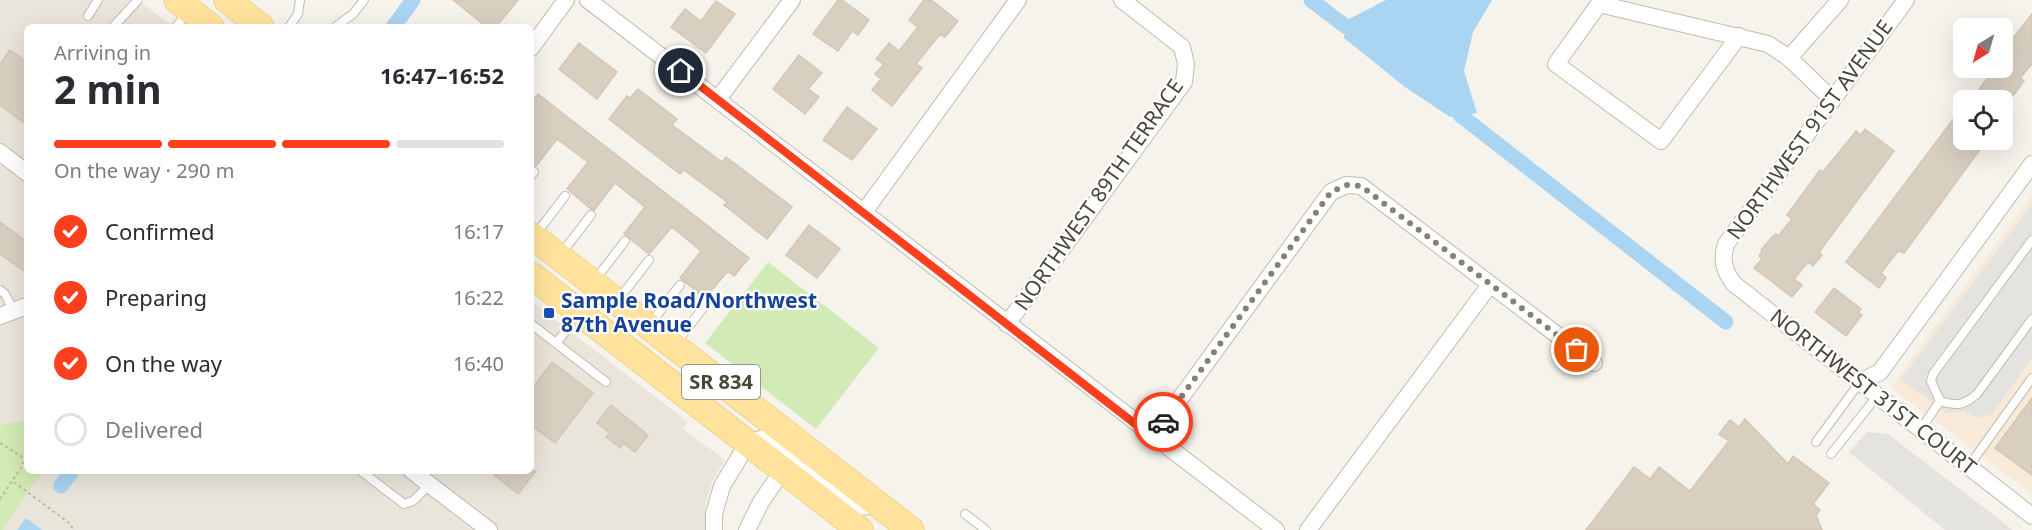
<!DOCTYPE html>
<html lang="en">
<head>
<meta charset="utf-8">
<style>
	body { margin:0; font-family:"Noto Sans",sans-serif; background:#f7f7f7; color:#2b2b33; height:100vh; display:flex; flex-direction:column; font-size:22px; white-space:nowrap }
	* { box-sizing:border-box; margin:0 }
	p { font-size:20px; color:#7c7c81 }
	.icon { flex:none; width:33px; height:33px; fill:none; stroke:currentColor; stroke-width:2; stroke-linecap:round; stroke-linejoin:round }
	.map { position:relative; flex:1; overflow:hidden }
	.details { position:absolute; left:24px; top:24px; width:510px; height:450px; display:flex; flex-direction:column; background:#fff; border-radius:9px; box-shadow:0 6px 24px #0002 }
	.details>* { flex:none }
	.needle { width:39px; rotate:217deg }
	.controls { position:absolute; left:1953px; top:18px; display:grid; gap:12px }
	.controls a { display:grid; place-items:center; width:60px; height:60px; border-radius:9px; background:#fff; box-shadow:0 6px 24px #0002; font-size:30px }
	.pin { position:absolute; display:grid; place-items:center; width:51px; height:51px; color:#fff; margin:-26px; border:3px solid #fff; border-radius:50%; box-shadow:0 2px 6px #0007 }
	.courier { position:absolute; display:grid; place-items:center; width:60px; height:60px; margin:-30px; border:4px solid #fc3f1d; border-radius:50%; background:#fff; color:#222; box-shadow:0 2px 8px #0007 }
	.headline em { font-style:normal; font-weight:700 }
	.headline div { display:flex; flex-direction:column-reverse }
	.headline { display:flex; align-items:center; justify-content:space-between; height:102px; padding:0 30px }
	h1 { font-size:39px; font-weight:700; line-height:45px }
	.bar { display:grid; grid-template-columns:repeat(4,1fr); gap:9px 6px; align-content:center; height:72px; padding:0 30px }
	.bar i { height:8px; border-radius:4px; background:#e1e1e2 }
	.bar .selected { background:#fc3f1d }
	.bar p { grid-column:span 4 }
	ol { padding:0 30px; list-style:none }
	li { display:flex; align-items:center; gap:18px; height:66px }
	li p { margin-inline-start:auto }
	li .icon { padding:6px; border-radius:50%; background:#fc3f1d; color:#fff; stroke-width:4 }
	li:last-child { color:#7c7c81 }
	li i { width:33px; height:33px; border:3px solid #e1e1e2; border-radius:50% }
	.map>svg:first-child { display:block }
</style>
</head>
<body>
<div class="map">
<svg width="2032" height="530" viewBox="0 0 2032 530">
	<rect width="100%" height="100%" fill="#f6f3ec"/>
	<path fill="#eae5da" d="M0 0H138L174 27H27V420L0 425Z
		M531 301 688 422 683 429 725 460 712 482 705 507 706 530H3L43 471H531Z"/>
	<path fill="#f7ead8" d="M2032 195V494L1891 387Z"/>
	<path fill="#d2eab5" d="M768 262 879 348 816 429 705 343Z
		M27 420V471H43L3 530H0V425Z"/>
	<path fill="#e5e3e0" d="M2032 204V358L1992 414 1978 418 1963 411 1946 413 1901 379Z
		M1867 432 1888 434 2013 530H1945L1849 452Z"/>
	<path fill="#a9d4f2" d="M1386 0H1492L1473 32 1464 71 1477 113 1450 117 1405 87 1344 38 1345 21Z
		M26 518 42 530H17Z"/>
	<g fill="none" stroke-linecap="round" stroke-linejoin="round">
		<path stroke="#a9d4f2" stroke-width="15" d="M1311 0 1345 26
			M393 27 413 0
			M1460 115 1726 322
			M61 486 72 471"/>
	</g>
	<path fill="#d8cfc1" stroke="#d3c7b4" stroke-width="1.5" d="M453 0H518L496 27H487Z
		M838 0H842L869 20 858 35 852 31 838 51 813 34Z
		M924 0H931L958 21 945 37 940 34 916 64 922 68 892 106 872 90 881 79 875 74 884 64 876 59 889 43 899 51 918 27 909 20Z
		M716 1 735 14 706 53 671 27 685 9 701 21Z
		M2032 14V64L2020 78 2024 81 2010 100H1971L1995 68H2002V52Z
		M579 43 617 72 597 99 559 69Z
		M10 50 27 62V125L0 105V64Z
		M799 55 822 73 808 89 819 97 805 114 773 89Z
		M638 89 677 119 672 125 722 162 726 157 792 207 767 239 724 205 727 202 684 170 680 174 609 119 627 96 630 98Z
		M538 94 749 258 734 276 728 271 705 298 680 278 701 251 672 227 649 254 624 234 645 207 615 183 594 210 591 209 567 189 588 162 557 139 536 166H531V103Z
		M1964 105V140H1987L1904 253 1898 251 1881 273 1886 278 1879 288 1846 262Z
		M847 107 877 129 852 160 823 140Z
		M1865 129 1894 151 1819 252 1822 255 1813 266 1808 262 1794 279 1802 285 1792 297 1754 268 1762 259 1759 256 1762 252 1761 250 1771 238 1776 234 1778 236 1792 219 1787 215 1820 170 1823 172 1856 131 1861 135Z
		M0 222 27 242V273L0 254Z
		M809 225 840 249 817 278 786 255Z
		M1834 288 1861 309 1858 312 1862 315 1846 336 1815 312Z
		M552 362 593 393 555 443 531 425V390Z
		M2032 398V475L1995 448Z
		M611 405 648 435 635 452 623 443 620 448 606 437 610 433 597 423Z
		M1745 419 1788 464 1793 456 1829 483 1813 504 1820 510 1816 515 1822 530H1586L1634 467 1650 479 1659 467 1690 491 1729 441 1719 434 1730 420 1739 427Z
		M489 471H536L518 494Z"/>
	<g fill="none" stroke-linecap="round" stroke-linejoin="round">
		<defs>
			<path id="service" d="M88 16 98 0
				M113 27 138 0
				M176 27 187 13
				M289 27 298 14 300 0
				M335 27 353 14 364 0
				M531 176 534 172
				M536 234 565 196
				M561 254 591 215
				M595 280 625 241
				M0 290 5 294 14 312
				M619 299 649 260
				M651 323 680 285
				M531 324 606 382
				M556 343 578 316
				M676 343 706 304
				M1940 401C1957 406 1963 406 1977 394L2032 319
				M1921 429 1940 401 1931 381 1933 374 2032 240
				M1816 442 1860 382
				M1831 454 1878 395
				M1969 466 2032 378
				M361 471 404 504 413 501 429 485
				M965 514 986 530"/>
			<path id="minor" d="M588 0 1276 530
				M1906 0 1726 244C1721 260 1724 271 1734 284L2032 516
				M1739 36 1661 141 1556 64 1599 4 1768 44 1789 58 1833 100
				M531 48 566 0
				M1789 58 1840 0
				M718 99 792 0
				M0 152 27 173
				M864 212 1018 0
				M0 316 27 306
				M1007 324 1184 82 1186 64 1182 47 1122 0
				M1860 382 1880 372 2032 164
				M1152 437 1331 192 1346 185 1361 186 1594 363
				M412 471 489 530
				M714 530V514L722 486 748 443 763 438 782 447 859 507 878 505
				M747 530 761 502 783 470
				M1308 530 1489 286"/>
			<path id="primary" d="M177 0 211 27
				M227 0 261 27
				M531 235 911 530
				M531 275 860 530"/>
		</defs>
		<use href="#service" stroke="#c2bbae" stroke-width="10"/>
		<use href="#minor" stroke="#c2bbae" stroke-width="18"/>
		<use href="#primary" stroke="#e6c16a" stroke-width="27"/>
		<path stroke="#c4b79f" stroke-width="2" stroke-dasharray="3 3" stroke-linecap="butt" d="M0 443 21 456 23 465 0 499
			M14 482 69 523 74 530"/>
		<use href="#service" stroke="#fff" stroke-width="8"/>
		<use href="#minor" stroke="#fff" stroke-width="16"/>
		<use href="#primary" stroke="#ffe39c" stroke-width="26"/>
	</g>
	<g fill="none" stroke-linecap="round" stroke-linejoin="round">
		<path stroke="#878178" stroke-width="6" stroke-dasharray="0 10.8" d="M1163 422 1331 192 1346 185 1361 186 1577 350"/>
		<path stroke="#fc3f1d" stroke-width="8" d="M681 71 1152 437 1163 422"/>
	</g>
	<rect fill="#1a4fb4" stroke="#fff" stroke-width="2" x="543" y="307" width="12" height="12" rx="3"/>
	<g text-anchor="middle" stroke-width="4.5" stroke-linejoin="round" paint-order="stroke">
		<rect fill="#fff" stroke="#817c74" stroke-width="1.5" x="682" y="365" width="78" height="34" rx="4.5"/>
		<g font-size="20" font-weight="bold" fill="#4b4439">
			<text x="721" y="389">SR 834</text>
		</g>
		<g font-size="21" fill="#4b4439" stroke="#fff">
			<text transform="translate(1810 130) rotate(-54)" y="7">NORTHWEST 91ST AVENUE</text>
			<text transform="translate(1099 195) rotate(-55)" y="7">NORTHWEST 89TH TERRACE</text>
			<text transform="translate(1873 392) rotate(38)" y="7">NORTHWEST 31ST COURT</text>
		</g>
		<g font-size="21" font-weight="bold" fill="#164399" stroke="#fff" text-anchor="start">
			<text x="561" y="308">Sample Road/Northwest<tspan x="561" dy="24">87th Avenue</tspan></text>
		</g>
	</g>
</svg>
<div class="controls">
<a><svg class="needle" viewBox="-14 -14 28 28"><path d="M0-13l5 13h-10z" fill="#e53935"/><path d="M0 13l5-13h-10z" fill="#7c7c81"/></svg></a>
<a><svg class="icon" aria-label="locate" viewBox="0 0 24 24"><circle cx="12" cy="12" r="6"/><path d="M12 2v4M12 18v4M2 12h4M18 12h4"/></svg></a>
</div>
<div class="pin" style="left:1577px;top:350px;background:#ea580c"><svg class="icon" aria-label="bag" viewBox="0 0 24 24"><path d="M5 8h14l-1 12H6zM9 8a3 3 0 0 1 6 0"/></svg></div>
<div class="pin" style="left:681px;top:71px;background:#1f2937"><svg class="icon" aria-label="home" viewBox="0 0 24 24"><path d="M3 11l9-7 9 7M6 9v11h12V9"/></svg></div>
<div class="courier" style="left:1163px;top:422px"><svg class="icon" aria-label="car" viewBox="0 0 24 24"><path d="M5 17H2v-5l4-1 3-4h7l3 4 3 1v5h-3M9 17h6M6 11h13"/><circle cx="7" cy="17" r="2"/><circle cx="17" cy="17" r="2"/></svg></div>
<section class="details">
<div class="headline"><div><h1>2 min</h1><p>Arriving in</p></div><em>16:47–16:52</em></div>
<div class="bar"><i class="selected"></i><i class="selected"></i><i class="selected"></i><i></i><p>On the way · 290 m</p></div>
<ol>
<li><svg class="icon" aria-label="check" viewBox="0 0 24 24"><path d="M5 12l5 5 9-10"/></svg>Confirmed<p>16:17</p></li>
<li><svg class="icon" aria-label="check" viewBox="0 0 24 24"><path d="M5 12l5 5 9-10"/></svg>Preparing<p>16:22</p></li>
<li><svg class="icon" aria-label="check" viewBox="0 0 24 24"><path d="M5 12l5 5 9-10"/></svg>On the way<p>16:40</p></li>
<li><i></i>Delivered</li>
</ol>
</section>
</div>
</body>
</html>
